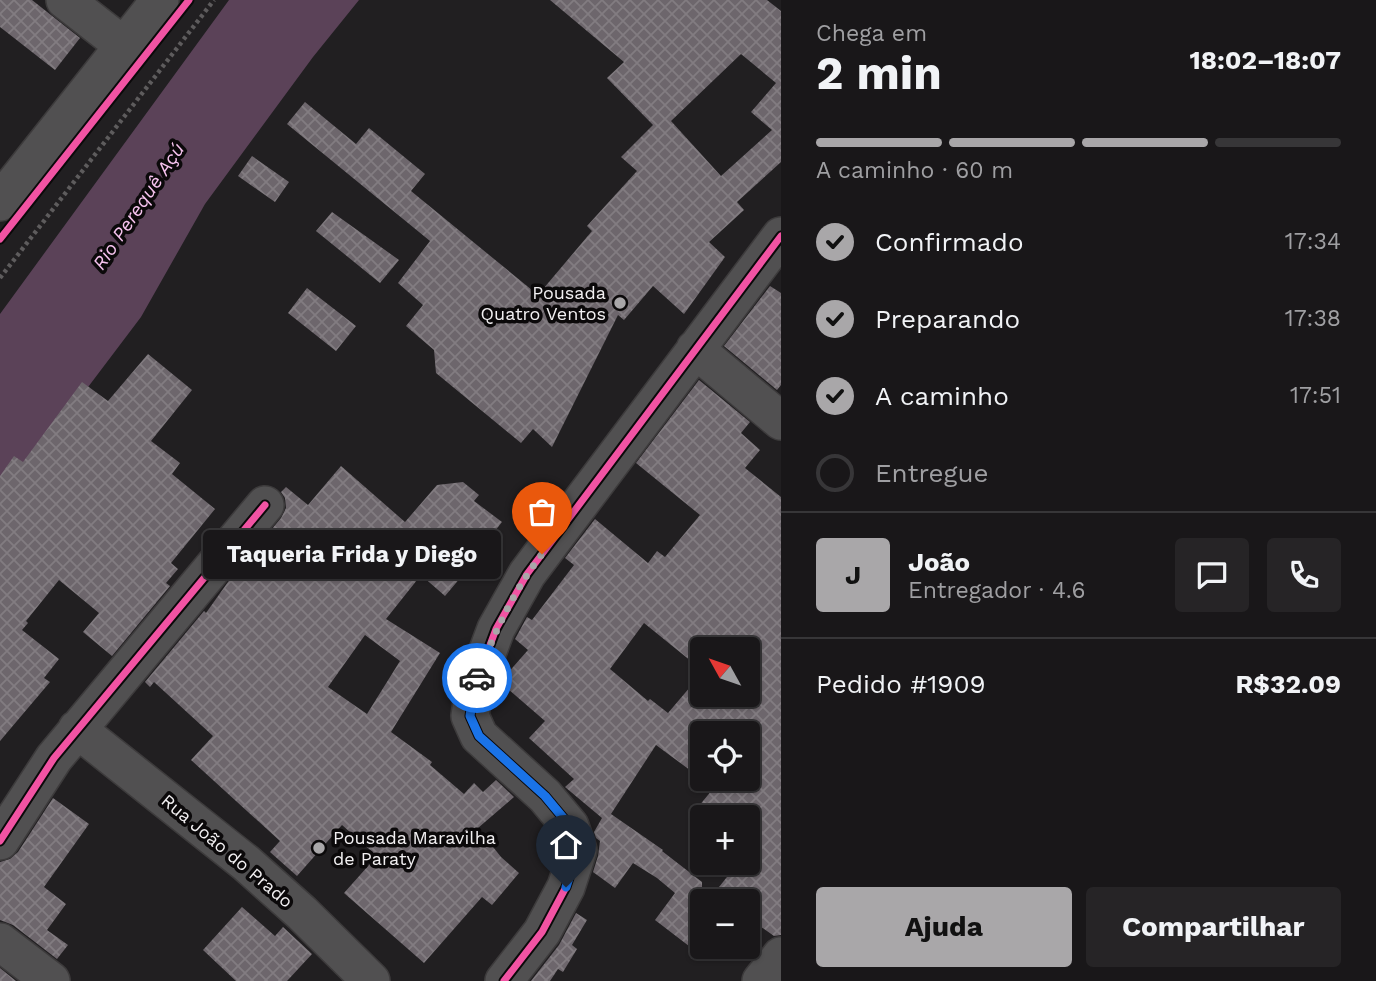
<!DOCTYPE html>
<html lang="pt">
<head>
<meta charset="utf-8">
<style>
	body { margin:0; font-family:"Work Sans",sans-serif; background:#262426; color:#f1f3f6; height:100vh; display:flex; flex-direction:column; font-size:26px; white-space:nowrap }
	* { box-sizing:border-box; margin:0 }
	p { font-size:23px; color:#9f9fa2 }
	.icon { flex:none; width:38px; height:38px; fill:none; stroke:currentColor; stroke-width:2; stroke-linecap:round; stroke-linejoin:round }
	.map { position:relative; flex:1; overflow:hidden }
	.side { display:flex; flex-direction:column; background:#191719; width:595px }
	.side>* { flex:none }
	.needle { width:46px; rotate:310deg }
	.tools { position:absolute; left:690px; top:637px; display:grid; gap:14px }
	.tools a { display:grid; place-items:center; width:70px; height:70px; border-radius:7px; background:#191719; box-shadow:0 2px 5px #0004,0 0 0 2px #373638; font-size:35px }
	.pin { position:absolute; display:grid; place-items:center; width:60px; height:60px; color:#fff; margin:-72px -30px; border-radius:50% 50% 50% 0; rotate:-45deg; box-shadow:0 0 7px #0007 }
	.pin .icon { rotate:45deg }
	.courier { position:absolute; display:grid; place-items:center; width:70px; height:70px; margin:-35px; border:5px solid #1a73e8; border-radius:50%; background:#fff; color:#222; box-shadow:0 2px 9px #0007 }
	.bubble { position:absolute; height:49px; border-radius:7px; background:#191719; box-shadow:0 2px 5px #0004,0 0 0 2px #373638; font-size:23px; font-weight:700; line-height:49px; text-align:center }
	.summary em { font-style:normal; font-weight:700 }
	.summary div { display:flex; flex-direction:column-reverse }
	.summary { display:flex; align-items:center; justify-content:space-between; height:119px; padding:0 35px }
	h1 { font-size:46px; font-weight:700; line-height:52px }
	.bar { display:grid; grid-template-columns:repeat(4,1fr); gap:10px 7px; align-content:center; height:84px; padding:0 35px }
	.bar i { height:9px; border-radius:5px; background:#373638 }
	.bar .selected { background:#a9a7a9 }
	.bar p { grid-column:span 4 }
	.line { display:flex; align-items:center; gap:18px; padding:0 35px; border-top:2px solid #373638 }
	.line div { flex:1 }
	.round { display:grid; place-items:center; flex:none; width:74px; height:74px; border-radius:7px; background:#262426 }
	ol { padding:0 35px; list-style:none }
	li { display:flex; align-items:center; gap:21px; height:77px }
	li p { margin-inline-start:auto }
	li .icon { padding:7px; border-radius:50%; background:#a9a7a9; color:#111; stroke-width:4 }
	li:last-child { color:#9f9fa2 }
	li i { width:38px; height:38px; border:4px solid #373638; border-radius:50% }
	.cta { display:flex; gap:14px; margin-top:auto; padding:14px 35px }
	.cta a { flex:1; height:80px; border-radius:7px; background:#a9a7a9; color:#111; font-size:28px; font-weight:700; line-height:80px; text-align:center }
	.cta a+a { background:#262426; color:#f1f3f6 }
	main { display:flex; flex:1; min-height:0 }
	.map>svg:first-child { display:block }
</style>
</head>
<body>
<main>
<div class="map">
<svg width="781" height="981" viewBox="0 0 781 981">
	<defs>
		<pattern id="building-cross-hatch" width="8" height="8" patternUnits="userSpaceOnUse" patternTransform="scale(1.75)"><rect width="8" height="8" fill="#6d666c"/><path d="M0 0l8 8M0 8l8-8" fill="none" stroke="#827c81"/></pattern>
	</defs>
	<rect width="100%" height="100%" fill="#211f21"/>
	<path fill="#5b4258" d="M229 0H359L313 57 205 204 141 317 14 485 0 509V314Z"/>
	<path fill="url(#building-cross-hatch)" fill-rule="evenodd" d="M0 0H32L80 38 55 70 0 27Z
		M550 0H767L781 11V162L737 202 744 210 709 242 725 257 684 314 653 286 624 320 618 315 552 447 533 429 521 443 436 373 434 350 406 326 423 305 398 283 430 241 287 124 305 102 356 144 369 128 425 174 411 191 538 295 592 231 587 226 637 171 621 157 653 125 607 78 624 62ZM741 54 776 83 751 112 772 130 721 176 671 121Z
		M252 156 289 182 275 202 238 176Z
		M332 212 399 260 380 283 316 231Z
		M770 286 781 293V385L777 390 724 346Z
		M307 288 356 326 336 351 288 313Z
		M148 354 192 390 151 441 180 463 172 474 215 509 171 563 178 569 166 583 170 586 112 656 83 632 99 613 59 580 26 621 28 623 22 630 59 659 44 678 50 682 0 741V476L14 456 23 462 82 382 108 401Z
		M699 380 750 422 741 433 760 450 745 468 781 497V935L774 936 747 917V901H708L738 863H747V817H690L721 779H747V733H702V779L656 745 611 814 663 850 662 851 702 882V956L655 920 675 893 657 878 633 863 615 888 593 872 598 856 600 841 596 838 594 832 602 818 565 787 574 779 529 738 545 721 500 682 528 650 515 639 527 617 532 620 574 565 565 558 595 519 648 563 657 551 665 557 700 515 636 463ZM644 623 702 670V649H747V695H702V673L668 713 650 699 648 701 610 669Z
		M341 466 405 522 437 485 463 482 479 495 474 501 502 522 459 576 461 577 445 596 421 575 386 619 440 653 391 732 432 762 430 765 464 794 474 783 483 792 496 780 514 797 478 828 501 857 519 873 492 905 482 897 424 963 344 893 377 856 342 825 297 876 270 852 280 841 191 760 213 736 154 682 150 687 145 682 204 611 206 613 228 582 281 518 286 508 285 498 281 492 286 487 308 505ZM365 635 400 661 367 714 328 687Z
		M53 798 89 824 44 887 66 904 47 930 68 945 57 959 13 925 0 920V862L10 859 18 852Z
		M242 907 275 936 283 927 312 954 287 981H236L203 950Z
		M576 913 587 920 572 945 577 949 563 972 558 969 550 981H531L559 945Z
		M0 968 16 981H0Z"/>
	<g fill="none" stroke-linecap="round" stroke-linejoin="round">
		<defs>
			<path id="minor" d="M65 0 124 46
				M0 202 160 0
				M695 349 781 421
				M77 729 246 863 302 913 371 981
				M0 841 54 758 265 505
				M0 942 51 981
				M504 981 542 932 566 887 578 850 570 826 545 796 479 736 470 716 474 688 496 629 527 574 781 236
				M761 981 781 956"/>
		</defs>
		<use href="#minor" stroke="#3d3b3c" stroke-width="40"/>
		<path stroke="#5e5c5d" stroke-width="4.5" stroke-dasharray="3.5 3.5" stroke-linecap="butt" d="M0 278 214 0"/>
		<use href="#minor" stroke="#515051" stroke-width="37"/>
		<defs>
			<path id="cycleway" d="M0 239 189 0
				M0 841 54 758 265 505
				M504 981 542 932 566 887 578 850 570 826 545 796 479 736 470 716 474 688 496 629 527 574 781 236"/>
		</defs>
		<use href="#cycleway" stroke="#0b090a" stroke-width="11"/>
		<use href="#cycleway" stroke="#f153a3" stroke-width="7"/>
	</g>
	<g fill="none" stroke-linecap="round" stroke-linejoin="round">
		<path stroke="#a9a7a9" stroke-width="7" stroke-dasharray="0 12.6" d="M477 678C495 632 512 593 542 554"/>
		<path stroke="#1a73e8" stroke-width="9" d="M477 678 474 688 470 716 479 736 545 796 570 826 578 850 566 887"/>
	</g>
	<g fill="#a9a7a9" stroke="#0b090a" stroke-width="2.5">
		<circle cx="620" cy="303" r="7"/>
		<circle cx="319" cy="848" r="7"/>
	</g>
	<g text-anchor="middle" stroke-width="7" stroke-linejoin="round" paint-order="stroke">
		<g font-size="18" fill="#f2f0f2" stroke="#0b090a" text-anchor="end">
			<text x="606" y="299">Pousada<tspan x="606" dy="21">Quatro Ventos</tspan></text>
			<text x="333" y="844" text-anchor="start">Pousada Maravilha<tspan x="333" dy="21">de Paraty</tspan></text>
		</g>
		<g font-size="18" fill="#f2f0f2" stroke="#0b090a">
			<text transform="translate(227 851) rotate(40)" y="6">Rua João do Prado</text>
		</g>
		<g font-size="19" font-style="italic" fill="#f7c3ef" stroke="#0b090a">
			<text transform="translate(138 206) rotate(-56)" y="7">Rio Perequê Açú</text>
		</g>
	</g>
</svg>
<div class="tools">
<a><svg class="needle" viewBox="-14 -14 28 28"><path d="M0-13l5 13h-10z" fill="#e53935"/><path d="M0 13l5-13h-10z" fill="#9f9fa2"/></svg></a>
<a><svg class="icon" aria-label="locate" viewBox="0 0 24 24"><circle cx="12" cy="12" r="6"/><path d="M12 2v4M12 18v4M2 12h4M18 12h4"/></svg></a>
<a>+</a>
<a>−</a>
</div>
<div class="pin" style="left:542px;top:554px;background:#ea580c"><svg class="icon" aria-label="bag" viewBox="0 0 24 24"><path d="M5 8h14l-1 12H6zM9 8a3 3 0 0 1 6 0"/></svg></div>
<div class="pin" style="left:566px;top:887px;background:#1f2937"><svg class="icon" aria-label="home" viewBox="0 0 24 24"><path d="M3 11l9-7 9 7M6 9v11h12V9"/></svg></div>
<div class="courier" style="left:477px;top:678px"><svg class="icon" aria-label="car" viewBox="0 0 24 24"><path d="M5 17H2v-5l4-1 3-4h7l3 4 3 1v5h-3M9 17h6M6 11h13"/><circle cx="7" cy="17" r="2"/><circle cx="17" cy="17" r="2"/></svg></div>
<div class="bubble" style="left:203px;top:530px;width:298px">Taqueria Frida y Diego</div>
</div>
<section class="side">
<div class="summary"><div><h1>2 min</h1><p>Chega em</p></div><em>18:02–18:07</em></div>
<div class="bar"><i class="selected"></i><i class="selected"></i><i class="selected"></i><i></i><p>A caminho · 60 m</p></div>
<ol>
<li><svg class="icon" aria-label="check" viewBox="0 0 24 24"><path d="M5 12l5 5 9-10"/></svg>Confirmado<p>17:34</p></li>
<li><svg class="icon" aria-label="check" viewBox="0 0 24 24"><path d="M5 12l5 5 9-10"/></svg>Preparando<p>17:38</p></li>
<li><svg class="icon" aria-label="check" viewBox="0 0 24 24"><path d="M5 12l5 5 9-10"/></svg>A caminho<p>17:51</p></li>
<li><i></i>Entregue</li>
</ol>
<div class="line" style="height:126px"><b class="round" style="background:#a9a7a9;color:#111">J</b><div><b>João</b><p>Entregador · 4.6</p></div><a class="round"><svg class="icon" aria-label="chat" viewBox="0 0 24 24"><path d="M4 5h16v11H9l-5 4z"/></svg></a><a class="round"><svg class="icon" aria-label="phone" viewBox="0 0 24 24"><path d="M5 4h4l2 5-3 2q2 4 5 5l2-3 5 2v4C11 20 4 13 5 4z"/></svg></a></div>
<div class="line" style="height:91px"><div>Pedido #1909</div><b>R$32.09</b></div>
<div class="cta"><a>Ajuda</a><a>Compartilhar</a></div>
</section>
</main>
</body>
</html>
